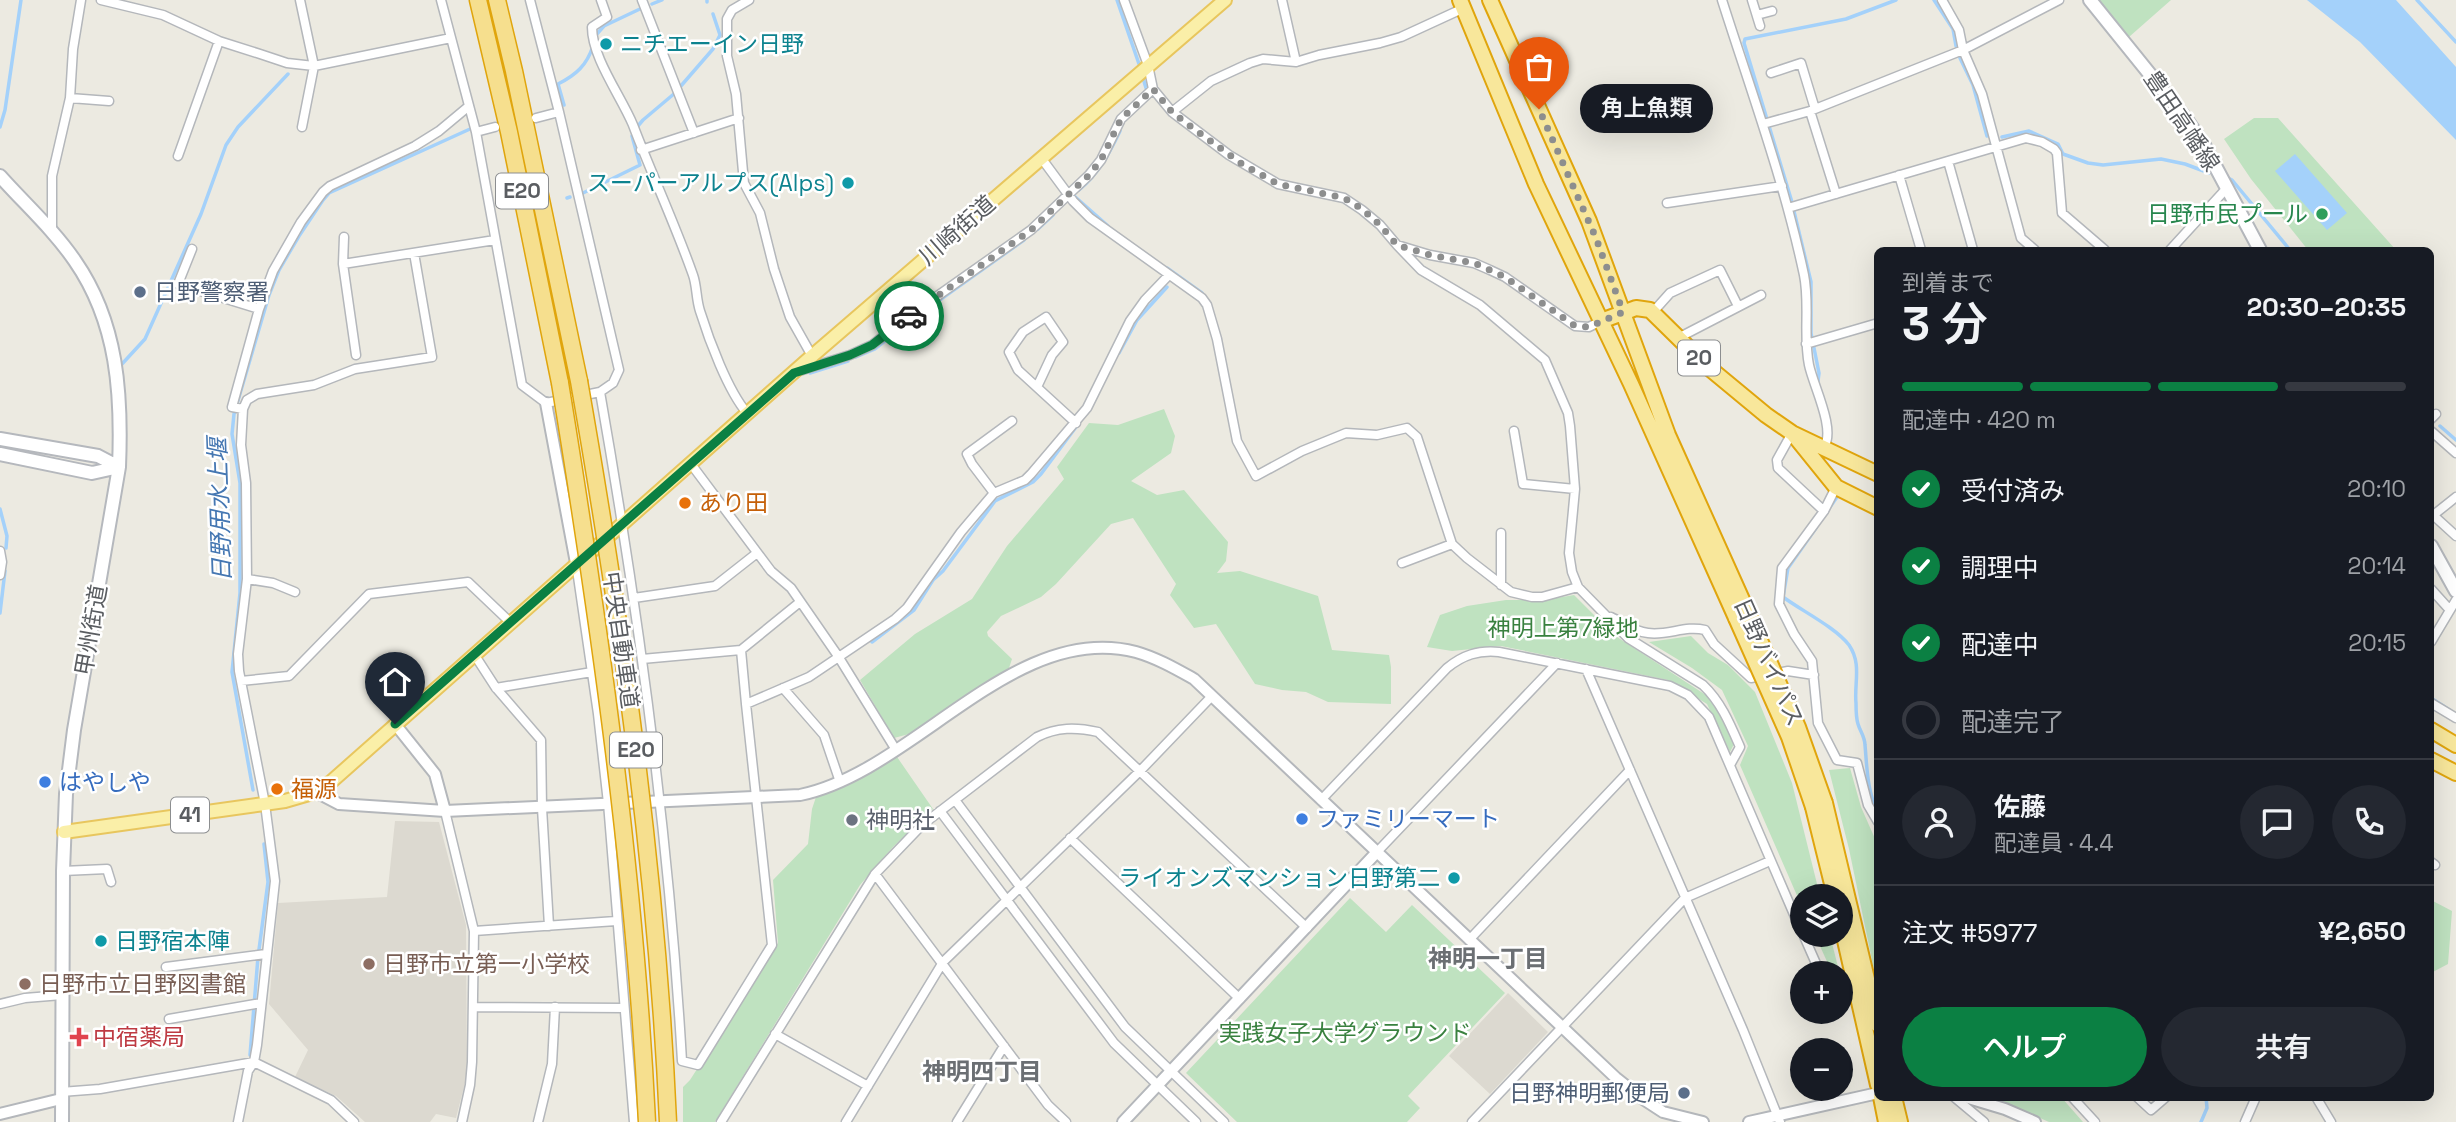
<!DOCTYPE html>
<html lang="ja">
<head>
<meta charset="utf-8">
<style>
	body { margin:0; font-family:"Space Grotesk","Noto Sans JP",sans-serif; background:#242831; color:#f1f3f6; height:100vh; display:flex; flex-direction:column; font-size:26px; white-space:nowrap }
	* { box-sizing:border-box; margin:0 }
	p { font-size:23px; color:#9ea1a6 }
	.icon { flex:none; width:38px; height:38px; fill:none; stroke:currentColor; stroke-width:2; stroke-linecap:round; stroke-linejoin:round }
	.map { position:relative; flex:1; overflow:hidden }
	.sheet { position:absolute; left:1874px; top:247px; width:560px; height:854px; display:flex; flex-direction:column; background:#171b24; border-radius:10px; box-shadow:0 7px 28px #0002 }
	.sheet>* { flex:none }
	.fabs { position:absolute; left:1790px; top:884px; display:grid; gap:14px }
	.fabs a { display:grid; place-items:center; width:63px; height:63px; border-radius:50%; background:#171b24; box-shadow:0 7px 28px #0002; font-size:35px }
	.pin { position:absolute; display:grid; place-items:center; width:60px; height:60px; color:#fff; margin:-72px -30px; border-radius:50% 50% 50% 0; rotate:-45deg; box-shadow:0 0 7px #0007 }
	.pin .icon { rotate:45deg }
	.courier { position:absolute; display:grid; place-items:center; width:70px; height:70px; margin:-35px; border:5px solid #0b8043; border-radius:50%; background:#fff; color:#222; box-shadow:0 2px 9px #0007 }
	.bubble { position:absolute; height:49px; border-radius:24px; background:#171b24; box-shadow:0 7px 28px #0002; font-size:23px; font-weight:600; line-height:49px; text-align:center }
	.headline em { font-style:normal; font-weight:600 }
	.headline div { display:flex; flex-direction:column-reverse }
	.headline { display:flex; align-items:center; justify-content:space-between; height:119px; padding:0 28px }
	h1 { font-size:46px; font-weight:600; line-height:52px }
	.bar { display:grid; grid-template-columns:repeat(4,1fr); gap:10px 7px; align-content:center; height:84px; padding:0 28px }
	.bar i { height:9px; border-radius:5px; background:#363941 }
	.bar .active { background:#0b8043 }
	.bar p { grid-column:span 4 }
	.line { display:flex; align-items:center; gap:18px; padding:0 28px; border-top:2px solid #363941 }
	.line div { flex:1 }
	.round { display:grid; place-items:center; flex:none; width:74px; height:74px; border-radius:37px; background:#242831 }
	ol { padding:0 28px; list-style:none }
	li { display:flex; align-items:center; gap:21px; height:77px }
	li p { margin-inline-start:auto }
	li .icon { padding:7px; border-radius:50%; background:#0b8043; color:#fff; stroke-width:4 }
	li:last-child { color:#9ea1a6 }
	li i { width:38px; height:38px; border:4px solid #363941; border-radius:50% }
	.action { display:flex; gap:14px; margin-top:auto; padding:14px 28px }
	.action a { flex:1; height:80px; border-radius:42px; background:#0b8043; color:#fff; font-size:28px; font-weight:600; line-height:80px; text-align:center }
	.action a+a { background:#242831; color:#f1f3f6 }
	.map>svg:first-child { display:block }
</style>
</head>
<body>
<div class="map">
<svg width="2456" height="1122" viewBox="0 0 2456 1122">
	<rect width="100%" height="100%" fill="#eceae1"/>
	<path fill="#dcd9d0" d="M395 821 439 822 466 925 467 1075 456 1118 436 1114 430 1122H365L336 1096 295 1077 308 1050 269 1004 278 903 387 897Z
		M1508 993 1548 1032 1490 1094 1449 1056Z"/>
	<path fill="#bfe2c0" d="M2098 0H2171L2129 37Z
		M2254 118H2278L2396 250H2308L2251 179 2224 139Z
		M1164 409 1175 436 1171 453 1131 481 1157 495 1184 490 1228 542 1226 561 1217 573 1240 571 1318 596 1332 650 1389 655 1391 667V704L1328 702 1306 692 1282 690 1255 684 1216 624 1194 628 1170 595 1176 584 1133 518 1111 524 1056 584 1041 597 1001 616 987 632 988 636 1012 659 1009 668 909 734 894 738 860 680 915 634 972 599 1007 546 1064 479 1057 467 1089 423 1118 425Z
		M1574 595 1614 635 1712 699 1734 744 1730 752 1707 704 1668 680 1501 646 1452 651 1427 647 1440 615 1467 606 1506 600H1545Z
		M1691 636 1708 653 1728 665 1755 692 1792 783 1820 896H1802V907L1740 765 1748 746 1722 690 1692 668 1649 642Z
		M895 754 933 809 893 847 860 885 715 1122H683V1087L690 1080 778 943 773 880 808 844 812 809 816 797Z
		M1850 768 1861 807 1876 841 1878 857V989L1849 849 1829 770Z
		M1350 898 1386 932 1412 905 1505 993 1408 1096 1420 1108 1407 1122H1237L1186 1073Z
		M2431 900 2452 911 2448 964 2431 973Z
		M1815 935H1830L1839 971 1829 966Z
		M1992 1097H2061L2083 1122H2049Z"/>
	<path fill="#a4d1fa" d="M2307 0H2396L2456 67V140L2360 42Z
		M2295 154 2347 213 2327 230 2275 171Z"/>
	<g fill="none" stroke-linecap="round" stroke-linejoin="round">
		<path stroke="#a4d1fa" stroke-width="3.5" d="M707 0V2
			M1117 0 1139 64
			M1934 0 1953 29 1956 46
			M2417 0 2456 42
			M652 4 662 0
			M596 35 604 26 642 8
			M1960 58 1973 85 1987 136
			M1143 78 1146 88
			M680 87 713 49 720 35 713 14
			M564 105 558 84C576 75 587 65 593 46
			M0 127 5 110 21 0
			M637 127 643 120 675 93
			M2002 137 2029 131 2058 144 2063 154 2088 163 2103 165 2161 159 2185 164 2209 173
			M2224 176 2232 180 2290 250
			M1079 190C1099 173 1109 154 1120 131
			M581 194 640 165 632 136
			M1073 195 1108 226
			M567 198 570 197
			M1038 229 1053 215
			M1167 268 1202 293
			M934 304 1024 240
			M1119 353 1137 320 1167 287
			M856 357 875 349 924 310
			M122 364 145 339 201 214 226 145 238 127 288 74
			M810 373 848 361
			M1818 381 1819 373 1811 333V282L1791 199 1744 43 1745 39 1846 19 1896 0
			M2440 426 2456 440
			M1875 463 1878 464
			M0 509 7 536 6 548
			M1828 510 1837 497
			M1816 528 1788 568 1783 597C1802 611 1835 627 1849 645 1862 664 1854 683 1856 703 1856 710 1856 718 1858 724 1860 731 1865 737 1865 745 1867 767 1867 792 1878 813
			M0 613 5 571
			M872 642 914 610 933 580 943 571 995 501 1033 482 1041 474 1079 423
			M2431 698 2451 711
			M253 790 232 672 240 593V483L232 434 234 414 269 295 279 270 299 236 323 200 329 193 340 188 470 129
			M250 1055 258 957 268 882 264 844
			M2201 1122 2207 1108 2206 1097"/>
		<defs>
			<path id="minor" d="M101 0 163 15 219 41 260 54 287 63 314 66 300 0
				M441 0 476 132 522 385 546 403 600 392
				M530 0 559 112 619 370 613 383 600 392C639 614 669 836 682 1061L698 1065 772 945 746 704
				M601 0 607 17 592 27C592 58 621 96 633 125 652 175 675 224 693 275 697 286 696 299 700 311 709 340 728 391 747 413
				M642 0 694 133
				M749 0 732 10 727 19V56L736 94 744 183 760 213 774 269 790 317 812 356
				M1124 0 1148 65 1153 89 1172 112 1229 155 1278 184 1344 198 1362 210 1380 225 1397 245 1430 255 1474 263 1490 270 1505 277 1575 326 1589 327 1601 321
				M1282 0 1296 62
				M1722 0C1751 91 1784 181 1804 275 1810 304 1803 336 1809 365 1813 385 1836 429 1824 447
				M1752 0 1760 26
				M1942 0 1959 30 1963 50 2059 0
				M1757 15 1772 11
				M1771 73 1801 63 1815 109
				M70 98 109 101
				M1810 111 1836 194
				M1172 112 1211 81 1250 63 1263 59 1296 62 1319 55 1380 43 1401 37 1464 8
				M536 118 559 112
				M1763 124 1810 111 1963 50 1982 94 2021 238 2035 250
				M302 127 314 66 451 38
				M476 132 495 127
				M641 150 739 118
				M178 156 219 41
				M1042 159 1073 201 1090 218 1202 298 1207 305 1217 339 1237 441 1256 476 1302 451 1346 433 1377 435 1407 428 1417 437 1452 544 1467 558 1511 592 1532 597H1542L1578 587
				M1948 161 1973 250
				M1899 175 1921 250
				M1667 203 1782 186
				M1788 208 2026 138 2042 142 2054 149 2057 153 2062 213 2105 250
				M52 232V176L70 98 73 49 81 0
				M344 237 343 264 356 355
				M1397 245 1421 270 1480 305 1545 360 1568 413 1570 426 1575 489 1569 553 1572 572 1578 587 1628 638 1703 685C1721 702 1730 724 1740 747L1730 765
				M192 249 178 284 259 309
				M2170 250 2226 189
				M343 264 495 240
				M1653 312 1670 293 1720 270 1738 306
				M1678 338 1761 295
				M1806 344 1878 323
				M796 372 850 355 872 345 909 316 1031 230 1089 175 1101 160 1121 119 1153 89
				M1037 387 1052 355 1063 342 1046 317 1023 332 1009 352 1018 370 1076 423
				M243 409 232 407 259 309 273 271 301 222 323 192 330 186 415 146 439 131 469 106
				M2431 419 2436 414
				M1514 431 1523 484 1575 489
				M2431 431 2456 453
				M1792 433 1777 460 1778 468 1824 511
				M691 464 771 571 791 588 838 656 896 750
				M1836 487 1824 511 1782 568 1779 604 1794 634 1812 661 1818 723 1837 760 1857 763 1868 805 1878 822
				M994 493 972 464 967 454 1012 421
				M2433 515 2456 536
				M2431 517 2456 497
				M0 551 2 562 0 575
				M576 563 598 714 608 803 634 1122
				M1402 563 1452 544
				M247 579 273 583 295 592
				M1501 585V533
				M2431 589 2449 609
				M634 598 715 586 757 553
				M1611 617C1623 623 1635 632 1648 633 1668 636 1685 625 1705 630L1714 644 1751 678 1788 671 1814 675
				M2431 642 2456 600
				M741 650 746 704 809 677 895 619 907 608 961 532 994 493 1025 480 1031 474 1087 408 1130 321 1145 300 1168 276
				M474 654 496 688 541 740 542 808 549 926
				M642 659 741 650 800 602
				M1586 669 1743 1030 1780 1122
				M241 681 289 676 369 594 468 582 510 622
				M496 688 592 672
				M783 688 824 735 840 782
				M2431 703 2456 718
				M955 800 1125 1027 1224 1122
				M1321 800 1447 668C1463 655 1478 650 1499 652L1670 686 1688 695 1709 717 1802 933
				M445 811 474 931 472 1062 470 1085 462 1122
				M940 811 1114 1043 1196 1122
				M1070 838 1240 999
				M1377 852 1557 663
				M2431 862 2435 865
				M63 871 107 869 111 882
				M875 874 1048 1105 1066 1122
				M474 931 616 921
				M1803 934 1818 968 1823 973
				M1469 940 1630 770
				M166 967 266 954
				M1841 989 1855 985
				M0 1004 25 998 62 995
				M473 1007 624 1008
				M169 1019 261 1003
				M775 1034 868 1086
				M61 1092 100 1089 254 1062 331 1100 354 1122
				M1954 1097 1984 1122
				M2072 1097 2095 1122
				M2137 1097 2151 1110 2166 1097
				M2316 1097 2331 1122
				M238 1122 248 1071 254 1062 257 1045 275 881 265 804 239 671 238 654 247 579 246 483 241 445 243 409 247 400 257 394 314 385 355 369 432 357 414 253
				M538 1122 552 1064 555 1007
				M721 1122 875 874 922 825 1037 737C1057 727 1076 727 1098 732L1307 928
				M846 1122 943 962 1141 770 1212 696
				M957 1122 1004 1046
				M1472 1122 1685 898 1770 861
				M2245 1122 2256 1097"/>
			<path id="tertiary" d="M546 403 576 563
				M395 724 435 774 445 811
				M316 792 339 804 445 811 800 795C913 772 1015 620 1136 652 1157 658 1176 669 1194 679L1616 1078 1640 1097 1663 1112 1703 1122
				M1965 1097 2005 1109 2035 1122
				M0 1114 61 1099
				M1123 1122 1377 852
				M1749 1122 1878 1093"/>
			<path id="secondary" d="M2090 0 2186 119 2205 147 2260 250
				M0 176C25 204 54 230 75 261 118 323 122 395 119 467L74 730 66 794 63 871 62 1122
				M0 439 98 456 119 467
				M0 454 92 473 119 467
				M2431 546 2456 591"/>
			<path id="primary" d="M64 832 285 801 316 792 332 781 812 356 1225 0"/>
			<path id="trunk" d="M1460 0 1536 184 1631 384 1736 618
				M1490 0 1589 221 1668 435 1748 613
				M1601 321 1636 308 1650 310 1708 367 1766 415 1792 433 1878 474
				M1794 435 1836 487 1878 508
				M2431 730 2456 745
				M2431 760 2456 773
				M1825 803 1878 1025
				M1813 807 1835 896
				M1841 923 1878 1085
				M1881 1097 1886 1122
				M1894 1097 1900 1122"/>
			<path id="motorway" d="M478 0 509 132 560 383
				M497 0 514 71 579 381"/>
		</defs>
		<use href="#minor" stroke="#b4b7bb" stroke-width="11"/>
		<use href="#tertiary" stroke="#b4b7bb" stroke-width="14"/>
		<use href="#secondary" stroke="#b5b8bd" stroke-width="16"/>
		<use href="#primary" stroke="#e8c65e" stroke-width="16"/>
		<use href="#trunk" stroke="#e0a50d" stroke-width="18"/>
		<use href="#motorway" stroke="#e0a50d" stroke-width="19"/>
		<use href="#minor" stroke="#fff" stroke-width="8"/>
		<use href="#tertiary" stroke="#fff" stroke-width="10"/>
		<use href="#secondary" stroke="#fff" stroke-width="12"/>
		<use href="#primary" stroke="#faefa8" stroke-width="12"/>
		<use href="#trunk" stroke="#f8e79b" stroke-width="14"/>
		<use href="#motorway" stroke="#f6df8e" stroke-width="16"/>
		<defs>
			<path id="trunk-bridge" d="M1748 613 1798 727 1825 803
				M1736 618 1789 737 1813 807"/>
			<path id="motorway-bridge" d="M579 381C622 626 657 873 668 1122
				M560 383C600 628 635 874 647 1122"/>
		</defs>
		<use href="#trunk-bridge" stroke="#e0a50d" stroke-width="18" stroke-linecap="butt"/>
		<use href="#motorway-bridge" stroke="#e0a50d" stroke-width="19" stroke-linecap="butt"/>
		<use href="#trunk-bridge" stroke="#f8e79b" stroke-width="14"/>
		<use href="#motorway-bridge" stroke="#f6df8e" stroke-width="16"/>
	</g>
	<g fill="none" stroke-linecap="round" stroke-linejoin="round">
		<path stroke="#8d8e8e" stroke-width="7" stroke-dasharray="0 12.6" d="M909 316 1031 230 1089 175 1101 160 1121 119 1153 89 1172 112 1186 123 1242 164 1278 184 1344 198 1362 209 1380 225 1397 245 1430 255 1474 263 1490 270 1505 277 1575 326 1589 327 1623 312 1596 238 1539 109"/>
		<path stroke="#0b8043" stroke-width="9" d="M395 724 794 373 850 355 872 345 909 316"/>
	</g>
	<g fill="#0f9aa8" stroke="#fff" stroke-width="2.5">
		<circle cx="606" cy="44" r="7"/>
		<circle cx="848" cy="183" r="7"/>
		<circle cx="1454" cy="878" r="7"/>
		<circle cx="101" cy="941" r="7"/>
	</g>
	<circle fill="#2e9e5b" stroke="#fff" stroke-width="2.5" cx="2322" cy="214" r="7"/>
	<g fill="#5c6f8a" stroke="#fff" stroke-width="2.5">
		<circle cx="140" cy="292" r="7"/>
		<circle cx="1684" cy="1093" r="7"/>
	</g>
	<g fill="#e8710a" stroke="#fff" stroke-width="2.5">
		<circle cx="685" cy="503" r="7"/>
		<circle cx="277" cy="789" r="7"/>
	</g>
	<g fill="#3f7fe0" stroke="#fff" stroke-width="2.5">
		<circle cx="45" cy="782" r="7"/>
		<circle cx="1302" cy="819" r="7"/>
	</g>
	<circle fill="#6b7280" stroke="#fff" stroke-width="2.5" cx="852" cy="820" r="7"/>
	<g fill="#8d6e63" stroke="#fff" stroke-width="2.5">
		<circle cx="369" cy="964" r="7"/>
		<circle cx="25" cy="984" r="7"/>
	</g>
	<path fill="#e0444e" stroke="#fff" stroke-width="2.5" d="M75.5 1026.5h7v7h7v7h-7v7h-7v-7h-7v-7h7z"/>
	<g text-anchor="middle" stroke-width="5" stroke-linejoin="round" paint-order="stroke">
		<g fill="#fff" stroke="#8c8e90" stroke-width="2">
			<rect x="496" y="173.5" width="52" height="35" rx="5"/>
			<rect x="1678" y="340.5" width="42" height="35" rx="5"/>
			<rect x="610" y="732.5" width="52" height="35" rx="5"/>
			<rect x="171" y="797.5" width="38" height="35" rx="5"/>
		</g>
		<g font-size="21" font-weight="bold" fill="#5a5d61">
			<text x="522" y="198">E20</text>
			<text x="1699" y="365">20</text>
			<text x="636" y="757">E20</text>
			<text x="190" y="822">41</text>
		</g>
		<g font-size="23" fill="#0d838f" stroke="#fff" text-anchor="start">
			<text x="620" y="52">ニチエーイン日野</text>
			<text x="834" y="191" text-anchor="end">スーパーアルプス(Alps)</text>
			<text x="1440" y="886" text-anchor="end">ライオンズマンション日野第二</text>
			<text x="115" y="949">日野宿本陣</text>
		</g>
		<g font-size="23" fill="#5a5d61" stroke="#fff">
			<text transform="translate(2182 121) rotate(56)" y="8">豊田高幡線</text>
			<text transform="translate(957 230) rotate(-41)" y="8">川崎街道</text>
			<text transform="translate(91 630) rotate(-80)" y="8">甲州街道</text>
			<text transform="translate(621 640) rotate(82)" y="8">中央自動車道</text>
			<text transform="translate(1769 662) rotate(66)" y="8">日野バイパス</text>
		</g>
		<g font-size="23" fill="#27864d" stroke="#fff" text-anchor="end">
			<text x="2308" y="222">日野市民プール</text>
		</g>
		<g font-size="23" fill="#4e5e75" stroke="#fff" text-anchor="start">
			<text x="154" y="300">日野警察署</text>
			<text x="1670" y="1101" text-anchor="end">日野神明郵便局</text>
		</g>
		<g font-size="23" fill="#c56008" stroke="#fff" text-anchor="start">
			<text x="699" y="511">あり田</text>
			<text x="291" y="797">福源</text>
		</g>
		<g font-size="23" fill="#39813f" stroke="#fff">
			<text x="1563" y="636">神明上第7緑地</text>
			<text x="1345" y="1041">実践女子大学グラウンド</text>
		</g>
		<g font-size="23" fill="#366cbe" stroke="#fff" text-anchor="start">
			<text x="59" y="790">はやしや</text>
			<text x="1316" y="827">ファミリーマート</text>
		</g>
		<g font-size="23" fill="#5b616d" stroke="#fff" text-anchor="start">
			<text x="866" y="828">神明社</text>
		</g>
		<g font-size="23" fill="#785e54" stroke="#fff" text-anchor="start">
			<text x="383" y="972">日野市立第一小学校</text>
			<text x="39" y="992">日野市立日野図書館</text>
		</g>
		<g font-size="23" fill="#be3a42" stroke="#fff" text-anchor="start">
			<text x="93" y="1045">中宿薬局</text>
		</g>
		<g font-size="24" font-style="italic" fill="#4577b2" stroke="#fff">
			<text transform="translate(220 510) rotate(-92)" y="8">日野用水上堰</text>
		</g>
		<g font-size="24" font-weight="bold" fill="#6b6f73" stroke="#fff">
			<text x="1488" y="967">神明一丁目</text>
			<text x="982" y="1080">神明四丁目</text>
		</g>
	</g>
</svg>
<div class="fabs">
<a><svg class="icon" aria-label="layers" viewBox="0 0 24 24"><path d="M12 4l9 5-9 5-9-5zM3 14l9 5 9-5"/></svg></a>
<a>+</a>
<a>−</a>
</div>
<div class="pin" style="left:1539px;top:109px;background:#ea580c"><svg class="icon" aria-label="bag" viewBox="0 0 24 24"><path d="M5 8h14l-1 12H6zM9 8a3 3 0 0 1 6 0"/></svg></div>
<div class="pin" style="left:395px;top:724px;background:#1f2937"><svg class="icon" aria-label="home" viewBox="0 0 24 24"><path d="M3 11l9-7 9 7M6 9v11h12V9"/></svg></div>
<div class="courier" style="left:909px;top:316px"><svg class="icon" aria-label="car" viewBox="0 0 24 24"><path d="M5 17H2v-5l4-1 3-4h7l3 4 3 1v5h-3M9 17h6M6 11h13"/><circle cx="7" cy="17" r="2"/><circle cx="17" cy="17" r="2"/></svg></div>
<div class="bubble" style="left:1580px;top:84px;width:133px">角上魚類</div>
<section class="sheet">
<div class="headline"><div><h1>3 分</h1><p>到着まで</p></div><em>20:30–20:35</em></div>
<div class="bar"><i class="active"></i><i class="active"></i><i class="active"></i><i></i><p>配達中 · 420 m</p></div>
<ol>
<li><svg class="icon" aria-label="check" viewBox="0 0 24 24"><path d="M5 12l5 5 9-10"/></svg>受付済み<p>20:10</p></li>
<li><svg class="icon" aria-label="check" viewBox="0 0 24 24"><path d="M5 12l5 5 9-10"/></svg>調理中<p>20:14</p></li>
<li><svg class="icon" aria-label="check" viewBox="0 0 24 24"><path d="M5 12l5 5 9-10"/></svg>配達中<p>20:15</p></li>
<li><i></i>配達完了</li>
</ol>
<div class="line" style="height:126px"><a class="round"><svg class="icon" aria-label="person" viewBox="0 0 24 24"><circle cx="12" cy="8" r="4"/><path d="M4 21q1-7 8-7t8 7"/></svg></a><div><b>佐藤</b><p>配達員 · 4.4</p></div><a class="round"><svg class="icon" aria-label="chat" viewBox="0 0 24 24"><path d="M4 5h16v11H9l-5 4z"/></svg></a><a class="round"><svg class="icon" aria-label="phone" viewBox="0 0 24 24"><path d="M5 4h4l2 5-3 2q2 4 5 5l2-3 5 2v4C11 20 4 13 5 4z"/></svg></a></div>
<div class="line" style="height:91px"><div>注文 #5977</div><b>¥2,650</b></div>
<div class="action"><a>ヘルプ</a><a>共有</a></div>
</section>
</div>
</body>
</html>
